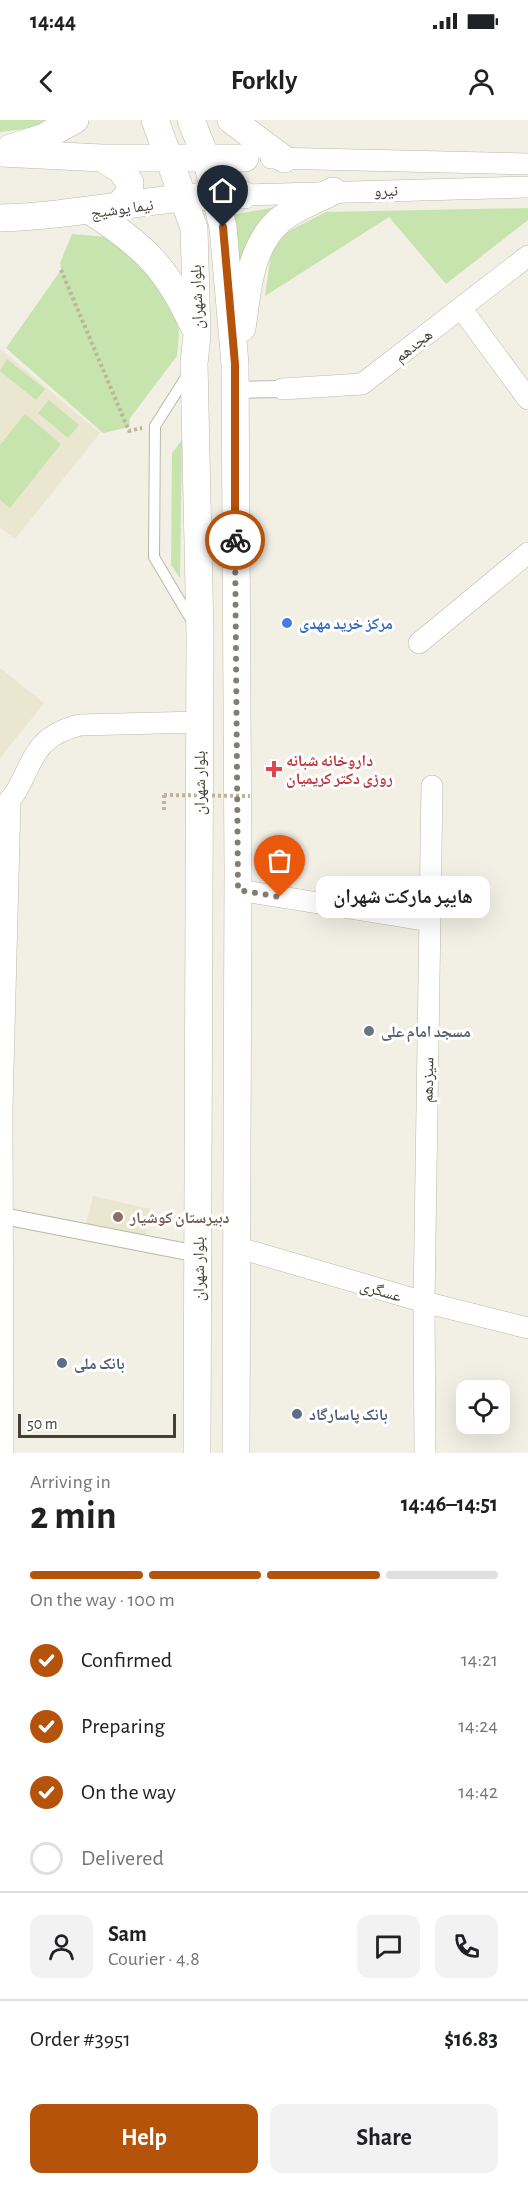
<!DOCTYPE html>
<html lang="en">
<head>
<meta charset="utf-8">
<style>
	body { margin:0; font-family:"Alegreya Sans","Noto Naskh Arabic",sans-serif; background:#f2f2f2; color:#202124; height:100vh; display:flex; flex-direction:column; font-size:22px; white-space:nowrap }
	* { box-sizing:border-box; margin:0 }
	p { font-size:20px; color:#757577 }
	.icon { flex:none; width:33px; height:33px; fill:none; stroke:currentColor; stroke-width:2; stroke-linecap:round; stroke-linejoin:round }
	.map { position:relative; height:1333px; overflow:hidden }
	.drawer { display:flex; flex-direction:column; background:#fff; flex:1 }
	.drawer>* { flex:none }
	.tools { position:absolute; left:456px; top:1260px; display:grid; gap:12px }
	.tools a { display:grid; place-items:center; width:54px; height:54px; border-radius:12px; background:#fff; box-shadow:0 6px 24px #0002; font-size:30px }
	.scale { position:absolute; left:18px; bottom:15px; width:158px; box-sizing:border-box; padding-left:6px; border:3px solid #444035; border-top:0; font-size:16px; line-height:21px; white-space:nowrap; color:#444035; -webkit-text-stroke:4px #fff; paint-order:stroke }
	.pin { position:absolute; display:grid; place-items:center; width:51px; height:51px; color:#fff; margin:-62px -26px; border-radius:50% 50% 50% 0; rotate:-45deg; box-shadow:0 0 6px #0007 }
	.pin .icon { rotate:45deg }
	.courier { position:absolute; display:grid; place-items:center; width:60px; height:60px; margin:-30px; border:4px solid #b45309; border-radius:50%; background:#fff; color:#222; box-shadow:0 2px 8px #0007 }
	.bubble { position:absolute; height:42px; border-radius:12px; background:#fff; box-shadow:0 6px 24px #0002; font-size:20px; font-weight:700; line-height:42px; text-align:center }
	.headline em { font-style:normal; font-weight:700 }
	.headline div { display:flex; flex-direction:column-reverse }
	.headline { display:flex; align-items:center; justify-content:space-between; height:102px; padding:0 30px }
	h1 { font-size:39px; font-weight:700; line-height:45px }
	.bar { display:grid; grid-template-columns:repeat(4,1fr); gap:9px 6px; align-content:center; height:72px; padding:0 30px }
	.bar i { height:8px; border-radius:4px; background:#e0e0e0 }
	.bar .current { background:#b45309 }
	.bar p { grid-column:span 4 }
	.line { display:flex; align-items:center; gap:15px; padding:0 30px; border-top:2px solid #e0e0e0 }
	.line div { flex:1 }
	.round { display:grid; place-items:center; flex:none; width:63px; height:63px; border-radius:12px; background:#f2f2f2 }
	ol { padding:0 30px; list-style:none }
	li { display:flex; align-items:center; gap:18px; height:66px }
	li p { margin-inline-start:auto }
	li .icon { padding:6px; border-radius:50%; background:#b45309; color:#fff; stroke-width:4 }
	li:last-child { color:#757577 }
	li i { width:33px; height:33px; border:3px solid #e0e0e0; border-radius:50% }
	.primary-button { display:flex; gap:12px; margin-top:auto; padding:12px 30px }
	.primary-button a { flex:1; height:69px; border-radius:12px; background:#b45309; color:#fff; font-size:24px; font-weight:700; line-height:69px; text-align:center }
	.primary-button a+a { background:#f2f2f2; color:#202124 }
	.status { display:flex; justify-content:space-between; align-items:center; height:42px; padding:0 30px; background:#fff; direction:ltr }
	.status svg { height:16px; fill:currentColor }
	header { display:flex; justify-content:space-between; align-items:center; height:78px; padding:0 30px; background:#fff; font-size:27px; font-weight:700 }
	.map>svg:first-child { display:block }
</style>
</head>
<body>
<div class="status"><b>14:44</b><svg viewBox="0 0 49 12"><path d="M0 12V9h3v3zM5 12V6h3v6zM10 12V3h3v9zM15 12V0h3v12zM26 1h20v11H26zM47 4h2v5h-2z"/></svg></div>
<header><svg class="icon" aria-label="back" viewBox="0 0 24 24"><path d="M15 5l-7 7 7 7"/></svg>Forkly<svg class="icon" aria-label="person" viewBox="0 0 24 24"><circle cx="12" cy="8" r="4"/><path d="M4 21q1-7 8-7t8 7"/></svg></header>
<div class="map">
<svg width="528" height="1333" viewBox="0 0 528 1333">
	<rect width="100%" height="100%" fill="#f2efe5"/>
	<path fill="#eae6d0" d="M0 229 100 313 15 419 0 407Z
		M0 548 44 583 0 638Z
		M93 1076 150 1089 145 1118 86 1105Z"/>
	<path fill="#c7e4af" d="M0 0H60L48 6 0 12Z
		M292 84 239 173 232 95Z
		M528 88V100L446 164 389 97 265 176 273 119 326 92Z
		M72 114 106 117 149 146 177 196 179 214 177 236 130 298 129 307 103 313 6 228 61 150 60 143Z
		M7 239 45 269 36 280 0 251Z
		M49 280 79 305 68 318 38 293Z
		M25 294 61 324 10 388 0 380V325Z
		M182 320 180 458 171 445 172 333Z"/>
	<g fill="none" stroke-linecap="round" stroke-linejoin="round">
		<defs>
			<path id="service" d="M188 254 155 306 154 437 193 503"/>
			<path id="pedestrian" d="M234 270 282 269
				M3 1096 198 1134"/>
			<path id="minor" d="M271 38 528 44
				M244 75 528 67
				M461 188 528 279
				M282 269 362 264 528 136
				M419 523 528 433
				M0 690C36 659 21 619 80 605L199 602
				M238 770 430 801
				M236 1127 424 1182 528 1208
				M3 1333 2 988 10 681
				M425 1333 424 1182 432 666"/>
			<path id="tertiary" d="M155 0 194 108 197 215 194 243 200 514 197 1333
				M191 0 206 38 223 107 235 244 238 751 236 1333
				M231 0 284 39
				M10 28 42 18 75 0
				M0 33 102 38H245
				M102 38 121 50 130 63 129 73 118 87
				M92 92C144 126 167 148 193 205
				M0 98C82 96 164 74 244 75
				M242 208C248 170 249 127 280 100 294 88 317 80 333 71"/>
		</defs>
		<use href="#service" stroke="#bcb8a8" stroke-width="12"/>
		<use href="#pedestrian" stroke="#bcb8a8" stroke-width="18"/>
		<use href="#minor" stroke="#bcb8a8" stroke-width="22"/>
		<use href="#tertiary" stroke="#bcb8a8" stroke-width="28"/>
		<path stroke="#bdb59a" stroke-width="4" stroke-dasharray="3 3" stroke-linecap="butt" d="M61 150 129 311 142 308
			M164 675V693"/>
		<use href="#service" stroke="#fff" stroke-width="10"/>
		<use href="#pedestrian" stroke="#fff" stroke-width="16"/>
		<use href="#minor" stroke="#fff" stroke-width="21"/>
		<use href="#tertiary" stroke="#fff" stroke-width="27"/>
		<path stroke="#bdb59a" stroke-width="4" stroke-dasharray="3 3" stroke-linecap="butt" d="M164 675 250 676"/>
	</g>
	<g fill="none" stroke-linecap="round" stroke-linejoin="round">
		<path stroke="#817d73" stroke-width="6" stroke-dasharray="0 10.8" d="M235 420 238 770 280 777"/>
		<path stroke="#b45309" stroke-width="8" d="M223 107 235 244V420"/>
	</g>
	<circle fill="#3f7fe0" stroke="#fff" stroke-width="2" cx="287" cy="503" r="6"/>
	<path fill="#e0444e" stroke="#fff" stroke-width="2" d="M271 640h6v6h6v6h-6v6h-6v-6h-6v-6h6z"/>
	<circle fill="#6b7280" stroke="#fff" stroke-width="2" cx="369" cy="911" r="6"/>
	<circle fill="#8d6e63" stroke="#fff" stroke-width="2" cx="118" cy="1097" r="6"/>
	<g fill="#5c6f8a" stroke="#fff" stroke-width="2">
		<circle cx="62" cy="1243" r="6"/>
		<circle cx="297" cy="1294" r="6"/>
	</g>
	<g text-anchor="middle" stroke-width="6" stroke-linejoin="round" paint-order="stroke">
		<g font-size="16" fill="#444035" stroke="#fff">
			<text transform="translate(386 70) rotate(-1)" y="6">نیرو</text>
			<text transform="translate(122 88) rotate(-8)" y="6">نیما یوشیج</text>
			<text transform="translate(196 177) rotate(-92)" y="6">بلوار شهران</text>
			<text transform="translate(413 225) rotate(-38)" y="6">هجدهم</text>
			<text transform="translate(199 663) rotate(-90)" y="6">بلوار شهران</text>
			<text transform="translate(427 960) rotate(-89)" y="6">سیزدهم</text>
			<text transform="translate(198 1149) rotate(-90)" y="6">بلوار شهران</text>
			<text transform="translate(381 1170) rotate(16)" y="6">عسگری</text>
		</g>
		<g font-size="16" font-weight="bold" fill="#366cbe" stroke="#fff" text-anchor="start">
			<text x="299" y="509">مرکز خرید مهدی</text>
		</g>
		<g font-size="16" font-weight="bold" fill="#be3a42" stroke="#fff" text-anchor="start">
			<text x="286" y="646">داروخانه شبانه<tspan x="286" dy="18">روزی دکتر کریمیان</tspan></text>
		</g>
		<g font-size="16" font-weight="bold" fill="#5b616d" stroke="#fff" text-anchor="start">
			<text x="381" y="917">مسجد امام علی</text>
		</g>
		<g font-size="16" font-weight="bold" fill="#785e54" stroke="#fff" text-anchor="start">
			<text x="130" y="1103">دبیرستان کوشیار</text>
		</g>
		<g font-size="16" font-weight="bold" fill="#4e5e75" stroke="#fff" text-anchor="start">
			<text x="74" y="1249">بانک ملی</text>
			<text x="309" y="1300">بانک پاسارگاد</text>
		</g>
	</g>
</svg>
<div class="tools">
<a><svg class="icon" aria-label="locate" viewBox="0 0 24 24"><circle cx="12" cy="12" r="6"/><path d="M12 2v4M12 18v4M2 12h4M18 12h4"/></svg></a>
</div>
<div class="scale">50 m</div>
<div class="pin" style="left:280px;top:777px;background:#ea580c"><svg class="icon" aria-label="bag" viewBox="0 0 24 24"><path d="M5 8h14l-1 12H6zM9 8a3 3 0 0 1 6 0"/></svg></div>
<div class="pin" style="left:223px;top:107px;background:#1f2937"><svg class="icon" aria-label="home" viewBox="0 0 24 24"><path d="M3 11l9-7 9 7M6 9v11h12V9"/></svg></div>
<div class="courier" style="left:235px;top:420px"><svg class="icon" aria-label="bike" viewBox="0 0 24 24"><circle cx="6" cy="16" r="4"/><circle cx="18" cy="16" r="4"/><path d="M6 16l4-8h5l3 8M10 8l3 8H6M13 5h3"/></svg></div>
<div class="bubble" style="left:316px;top:756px;width:174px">هایپر مارکت شهران</div>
</div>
<section class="drawer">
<div class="headline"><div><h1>2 min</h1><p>Arriving in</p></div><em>14:46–14:51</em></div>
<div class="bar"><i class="current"></i><i class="current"></i><i class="current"></i><i></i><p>On the way · 100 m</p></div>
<ol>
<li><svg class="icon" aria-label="check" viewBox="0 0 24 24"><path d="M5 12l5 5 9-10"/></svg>Confirmed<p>14:21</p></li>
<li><svg class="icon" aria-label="check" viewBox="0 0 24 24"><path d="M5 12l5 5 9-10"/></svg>Preparing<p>14:24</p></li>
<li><svg class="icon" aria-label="check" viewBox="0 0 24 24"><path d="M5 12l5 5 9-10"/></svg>On the way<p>14:42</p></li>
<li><i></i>Delivered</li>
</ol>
<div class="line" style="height:108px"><a class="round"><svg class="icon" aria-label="person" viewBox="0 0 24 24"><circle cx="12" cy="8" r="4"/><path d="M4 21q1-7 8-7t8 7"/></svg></a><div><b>Sam</b><p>Courier · 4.8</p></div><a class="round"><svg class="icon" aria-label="chat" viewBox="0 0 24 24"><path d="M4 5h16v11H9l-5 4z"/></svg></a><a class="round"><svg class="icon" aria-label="phone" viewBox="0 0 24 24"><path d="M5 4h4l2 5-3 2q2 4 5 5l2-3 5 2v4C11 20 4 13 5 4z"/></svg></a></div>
<div class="line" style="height:78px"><div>Order #3951</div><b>$16.83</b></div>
<div class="primary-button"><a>Help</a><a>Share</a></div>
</section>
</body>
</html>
